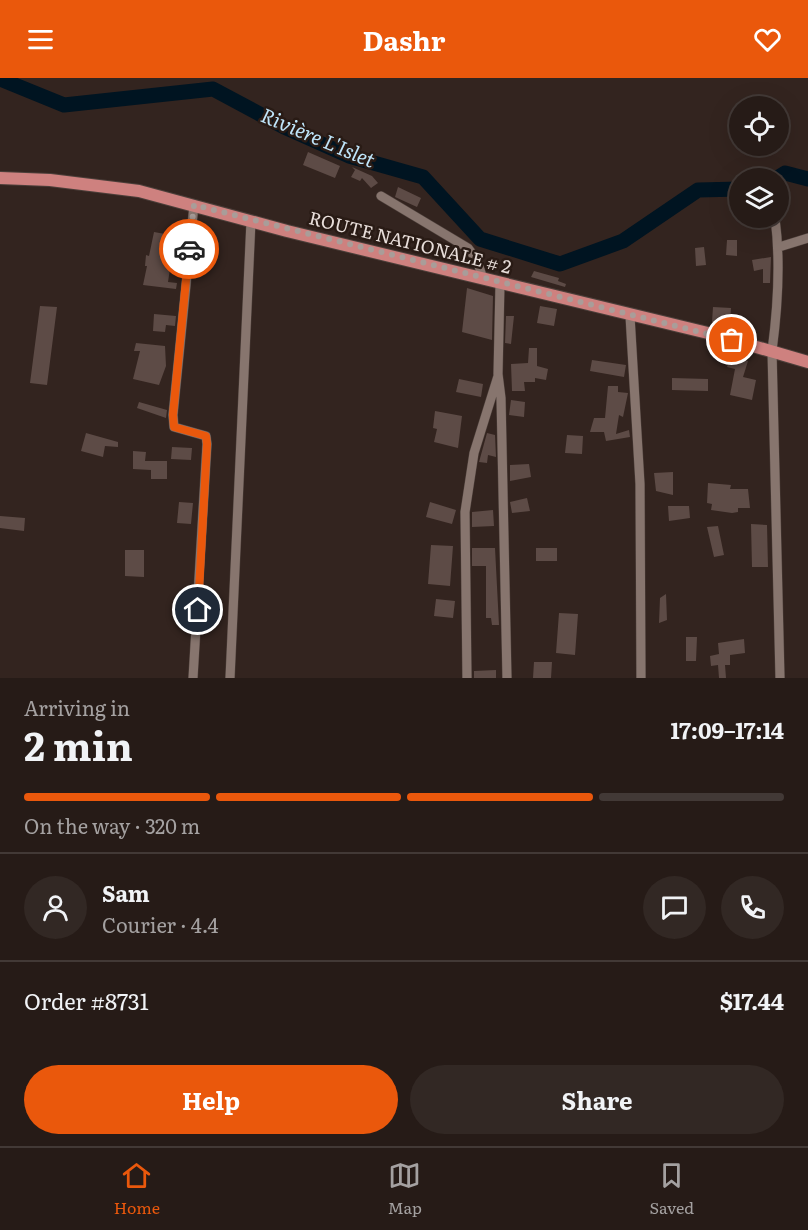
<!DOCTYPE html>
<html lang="en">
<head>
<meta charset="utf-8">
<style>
	body { margin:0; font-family:Literata,serif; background:#322824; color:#f1f3f6; height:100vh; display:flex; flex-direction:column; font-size:22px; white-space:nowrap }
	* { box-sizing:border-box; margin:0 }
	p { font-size:20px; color:#a4a1a1 }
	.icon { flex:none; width:33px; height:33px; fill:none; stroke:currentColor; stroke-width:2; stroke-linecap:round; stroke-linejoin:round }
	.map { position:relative; height:600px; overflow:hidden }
	.side { display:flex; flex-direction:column; background:#261b17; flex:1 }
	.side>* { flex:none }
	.controls { position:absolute; left:729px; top:18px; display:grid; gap:12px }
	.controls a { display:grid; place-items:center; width:60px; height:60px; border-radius:50%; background:#261b17; box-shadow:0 6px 24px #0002,0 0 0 2px #423936; font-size:30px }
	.pin { position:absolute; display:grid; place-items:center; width:51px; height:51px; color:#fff; margin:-26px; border:3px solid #fff; border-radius:50%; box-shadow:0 2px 6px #0007 }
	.courier { position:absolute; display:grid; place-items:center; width:60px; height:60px; margin:-30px; border:4px solid #ea580c; border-radius:50%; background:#fff; color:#222; box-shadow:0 2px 8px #0007 }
	.headline em { font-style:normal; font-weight:700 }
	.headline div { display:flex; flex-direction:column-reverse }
	.headline { display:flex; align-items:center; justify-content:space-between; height:102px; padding:0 24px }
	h1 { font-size:39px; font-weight:700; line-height:45px }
	.bar { display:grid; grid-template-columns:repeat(4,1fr); gap:9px 6px; align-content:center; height:72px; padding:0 24px }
	.bar i { height:8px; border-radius:4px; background:#423936 }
	.bar .selected { background:#ea580c }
	.bar p { grid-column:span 4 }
	.line { display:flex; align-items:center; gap:15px; padding:0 24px; border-top:2px solid #423936 }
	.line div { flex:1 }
	.round { display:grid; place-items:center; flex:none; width:63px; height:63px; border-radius:32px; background:#322824 }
	.action { display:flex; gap:12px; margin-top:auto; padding:12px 24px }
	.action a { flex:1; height:69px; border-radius:36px; background:#ea580c; color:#fff; font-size:24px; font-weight:700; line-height:69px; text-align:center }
	.action a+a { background:#322824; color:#f1f3f6 }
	header { display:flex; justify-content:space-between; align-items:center; height:78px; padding:0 24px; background:#ea580c; color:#fff; font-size:27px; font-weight:700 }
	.tabs { display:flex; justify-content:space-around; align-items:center; height:84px; border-top:2px solid #423936; background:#261b17; font-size:16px; color:#a4a1a1 }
	.tabs a { display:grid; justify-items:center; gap:3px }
	.tabs .selected { color:#ea580c }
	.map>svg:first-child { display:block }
</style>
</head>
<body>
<header><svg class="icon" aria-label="menu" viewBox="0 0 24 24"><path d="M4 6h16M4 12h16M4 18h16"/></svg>Dashr<svg class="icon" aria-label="heart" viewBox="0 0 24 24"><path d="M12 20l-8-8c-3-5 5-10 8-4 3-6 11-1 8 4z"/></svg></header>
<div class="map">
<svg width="808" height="600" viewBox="0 0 808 600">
	<rect width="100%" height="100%" fill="#33241f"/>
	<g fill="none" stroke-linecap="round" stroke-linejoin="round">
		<path stroke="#001421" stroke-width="15" d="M0 1 64 27 213 11 284 49 349 78 423 99 480 161 560 186 623 163 698 112 740 111
			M777 100 785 95 808 101"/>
	</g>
	<path fill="#5d4b46" d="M308 74 340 88 335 100 303 87Z
		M352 89 372 98 378 105 371 110 362 100 360 103 351 99 355 92Z
		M398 109 421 120 417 129 395 119Z
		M154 154 182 159 175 192 170 191 168 204 177 205 176 211 143 207 147 188H145L146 177 149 178Z
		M727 162H737V178L726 177Z
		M704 169 706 187 696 188 695 170Z
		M771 179 770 205H763V191L754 193 752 182Z
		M534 193 559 200 558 203 566 206 565 209 531 199Z
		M467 210 493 218 492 262 462 254Z
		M40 228 57 229 47 307 30 305Z
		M540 228 557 231 554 248 537 245Z
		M713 229 731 230 730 245 712 244Z
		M154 236 176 238 175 248 166 247 165 254 153 253Z
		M506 238H514L511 266 505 265Z
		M136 265 165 268 166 288 159 307 133 301 140 273H134Z
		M529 270H537V288L548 291 546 302 535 300V304H524L525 313H512L511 286 528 285Z
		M731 278 748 283 743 299 756 302 752 322 730 317 735 291 727 289Z
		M592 282 626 287 624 299 590 293Z
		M672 300 708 301V313L672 312Z
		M459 301 483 306 481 319 456 314Z
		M608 308H618V314L628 315 623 339 619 337 616 356 629 352 630 359 606 363 604 354H590L594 340H605Z
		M511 322 525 324 524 339 509 337Z
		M139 324 167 332 166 340 137 330Z
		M435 333 462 338 458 370 434 364 437 351 433 350Z
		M86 355 118 364V369L105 368 103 379 81 373Z
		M487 355 495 357 496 379 488 377 487 385 479 384Z
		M567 357 583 358 582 376 565 375Z
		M172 369 192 370 191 382 171 381Z
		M133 373 146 374 145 383H167V401H151V392L133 391Z
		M529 386 531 399 510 403V387Z
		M673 394V417L656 413 654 395Z
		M708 405 731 407 730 411H748L750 430H738V434L732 435 711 432 712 426 707 425Z
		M527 420 530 433 512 435 510 424Z
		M179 424 193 425 191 446 177 445Z
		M430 424 456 432 452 446 426 439Z
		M668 428H689L690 440 669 443Z
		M493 432 494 448 472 449V434Z
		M0 438 25 440 24 453 0 450Z
		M751 446 767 447 768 489H752Z
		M718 448 724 477 714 479 707 449Z
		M431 467 453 468 450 508 428 506Z
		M472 470H495L499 547H492L491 540H486V488H472Z
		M536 470H557V483H536Z
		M125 472H144V499L125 498Z
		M666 516 667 542 659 545 660 520Z
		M436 521 455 523 453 540 434 538Z
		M559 535 578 536 575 577 556 575Z
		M686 559H697L696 583H686Z
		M744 561 745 575 730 577V587H725L726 600H719L718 587 711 588 710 578 719 576 718 565Z
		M534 584H552L551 600H533Z
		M496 592V600H474V593Z"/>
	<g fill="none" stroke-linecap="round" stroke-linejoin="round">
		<defs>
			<path id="minor" d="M381 118 468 170 477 182 483 201
				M775 140C781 185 778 228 772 273L780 600
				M779 169 808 160
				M500 206 498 296 501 320 507 600
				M630 238 640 406 641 600
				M193 600 207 366 206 358 174 349 173 337 194 127
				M230 600 251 143
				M467 600 465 434 474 375 498 298"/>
			<path id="major" d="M0 100 50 102 139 113 287 153 712 256 808 284"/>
		</defs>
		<use href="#minor" stroke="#4c3f3a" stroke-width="10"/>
		<use href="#major" stroke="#4c3f3a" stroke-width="14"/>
		<use href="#minor" stroke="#87756e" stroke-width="9"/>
		<use href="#major" stroke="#ce817f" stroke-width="12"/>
	</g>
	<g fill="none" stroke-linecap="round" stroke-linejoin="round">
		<path stroke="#a99d99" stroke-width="6" stroke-dasharray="0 10.8" d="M189 171 194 127 732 262"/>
		<path stroke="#ea580c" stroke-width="8" d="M189 171 173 337 174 349 206 358 207 366 198 532"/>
	</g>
	<g text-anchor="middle" stroke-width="5" stroke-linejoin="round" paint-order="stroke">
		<g font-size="18" fill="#e8deda" stroke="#291b15">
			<text transform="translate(410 165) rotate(14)" y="6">ROUTE NATIONALE # 2</text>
		</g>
		<g font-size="20" font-style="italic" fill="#bfe5fa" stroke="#291b15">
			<text transform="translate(318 60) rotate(23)" y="7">Rivière L'Islet</text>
		</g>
	</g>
</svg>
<div class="controls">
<a><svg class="icon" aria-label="locate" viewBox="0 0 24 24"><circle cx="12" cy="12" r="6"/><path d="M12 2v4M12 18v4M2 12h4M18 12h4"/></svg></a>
<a><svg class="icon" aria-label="layers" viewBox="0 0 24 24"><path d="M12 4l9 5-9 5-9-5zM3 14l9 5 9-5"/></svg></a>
</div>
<div class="pin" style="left:732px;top:262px;background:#ea580c"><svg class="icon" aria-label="bag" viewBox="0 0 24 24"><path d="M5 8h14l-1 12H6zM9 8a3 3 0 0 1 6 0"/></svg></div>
<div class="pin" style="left:198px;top:532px;background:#1f2937"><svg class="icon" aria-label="home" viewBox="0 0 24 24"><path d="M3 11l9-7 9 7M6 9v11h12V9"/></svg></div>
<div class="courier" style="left:189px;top:171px"><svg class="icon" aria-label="car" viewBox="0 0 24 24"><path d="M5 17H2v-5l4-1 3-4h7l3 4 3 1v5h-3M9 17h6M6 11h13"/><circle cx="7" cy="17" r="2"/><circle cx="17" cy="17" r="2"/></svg></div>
</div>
<section class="side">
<div class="headline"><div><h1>2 min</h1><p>Arriving in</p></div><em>17:09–17:14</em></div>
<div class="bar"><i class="selected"></i><i class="selected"></i><i class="selected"></i><i></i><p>On the way · 320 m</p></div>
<div class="line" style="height:108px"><a class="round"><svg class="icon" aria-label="person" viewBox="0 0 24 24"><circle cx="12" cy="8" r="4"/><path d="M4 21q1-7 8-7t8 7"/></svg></a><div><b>Sam</b><p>Courier · 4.4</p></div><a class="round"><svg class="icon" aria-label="chat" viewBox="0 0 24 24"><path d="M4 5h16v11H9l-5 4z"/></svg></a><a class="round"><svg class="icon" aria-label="phone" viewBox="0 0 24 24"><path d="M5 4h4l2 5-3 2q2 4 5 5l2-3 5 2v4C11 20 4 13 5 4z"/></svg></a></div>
<div class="line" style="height:78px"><div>Order #8731</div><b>$17.44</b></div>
<div class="action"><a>Help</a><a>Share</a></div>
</section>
<nav class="tabs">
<a class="selected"><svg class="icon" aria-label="home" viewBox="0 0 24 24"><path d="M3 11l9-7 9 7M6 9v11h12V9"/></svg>Home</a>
<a><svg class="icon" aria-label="map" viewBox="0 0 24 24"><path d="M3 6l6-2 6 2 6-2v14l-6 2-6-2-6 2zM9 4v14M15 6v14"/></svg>Map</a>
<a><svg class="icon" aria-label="saved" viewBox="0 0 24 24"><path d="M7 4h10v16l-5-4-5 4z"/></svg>Saved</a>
</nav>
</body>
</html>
